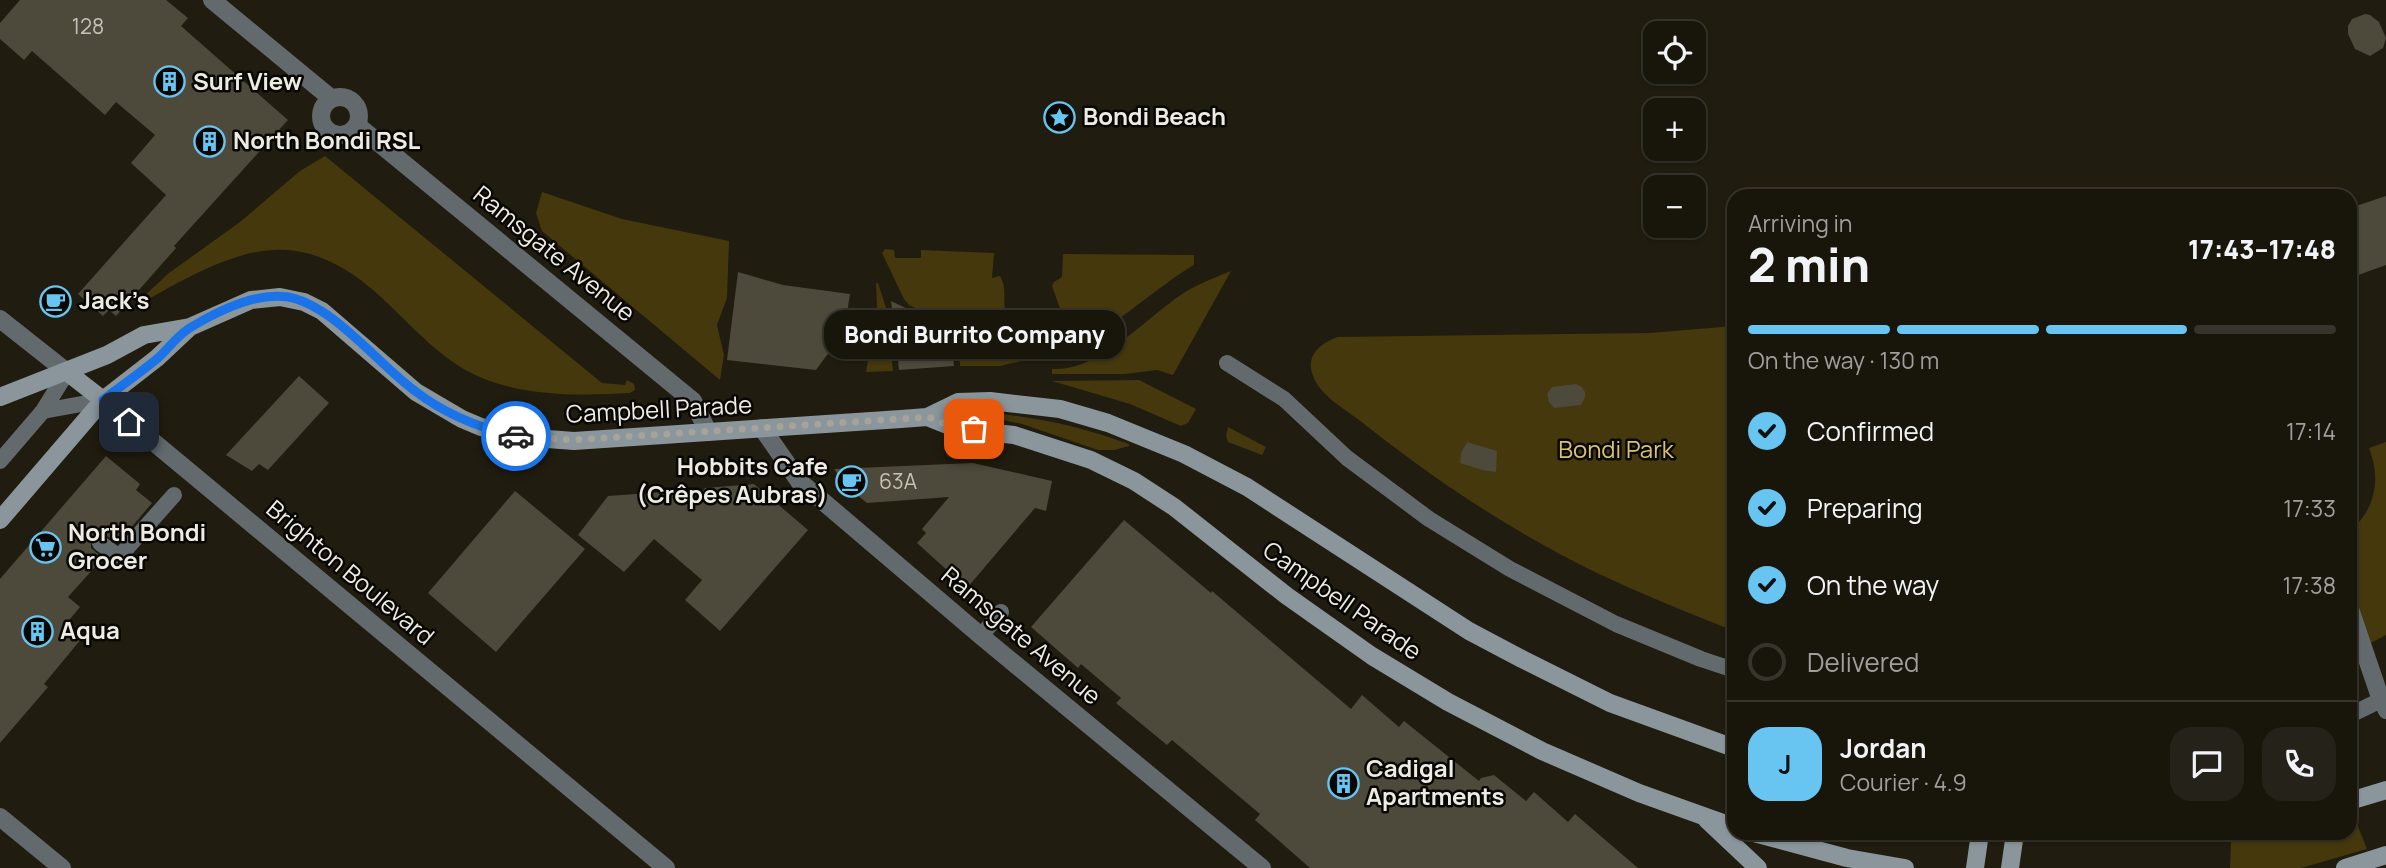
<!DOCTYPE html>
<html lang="en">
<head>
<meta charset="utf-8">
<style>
	body { margin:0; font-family:Manrope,sans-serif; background:#252219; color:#f1f3f6; height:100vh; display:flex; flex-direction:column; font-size:26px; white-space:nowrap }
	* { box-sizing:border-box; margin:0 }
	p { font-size:23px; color:#9f9f9d }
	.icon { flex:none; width:38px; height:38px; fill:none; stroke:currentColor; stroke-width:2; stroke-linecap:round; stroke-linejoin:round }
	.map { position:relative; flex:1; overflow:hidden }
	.side { position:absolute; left:1727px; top:189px; width:630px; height:651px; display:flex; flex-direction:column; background:#18150b; border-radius:21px; box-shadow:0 2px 5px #0004,0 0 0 2px #36342c }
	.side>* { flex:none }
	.buttons { position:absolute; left:1643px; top:21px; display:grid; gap:14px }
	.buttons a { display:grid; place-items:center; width:63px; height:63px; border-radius:14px; background:#18150b; box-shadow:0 2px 5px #0004,0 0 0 2px #36342c; font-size:35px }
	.pin { position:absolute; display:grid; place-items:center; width:60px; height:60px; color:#fff; margin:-30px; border-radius:14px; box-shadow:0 4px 10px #0006 }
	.courier { position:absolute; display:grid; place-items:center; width:70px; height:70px; margin:-35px; border:5px solid #1a73e8; border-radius:50%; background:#fff; color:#222; box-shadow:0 2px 9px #0007 }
	.bubble { position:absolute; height:49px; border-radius:21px; background:#18150b; box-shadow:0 2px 5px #0004,0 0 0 2px #36342c; font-size:23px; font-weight:800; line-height:49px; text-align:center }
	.overview em { font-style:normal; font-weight:800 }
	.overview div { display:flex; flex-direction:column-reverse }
	.overview { display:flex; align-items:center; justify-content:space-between; height:119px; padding:0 21px }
	h1 { font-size:46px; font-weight:800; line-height:52px }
	.bar { display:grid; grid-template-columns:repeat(4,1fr); gap:10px 7px; align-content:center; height:84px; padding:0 21px }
	.bar i { height:9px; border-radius:5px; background:#36342c }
	.bar .current { background:#68c4f0 }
	.bar p { grid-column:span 4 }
	.line { display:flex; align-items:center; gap:18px; padding:0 21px; border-top:2px solid #36342c }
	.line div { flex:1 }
	.round { display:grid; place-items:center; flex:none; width:74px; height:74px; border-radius:21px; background:#252219 }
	ol { padding:0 21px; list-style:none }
	li { display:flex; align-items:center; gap:21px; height:77px }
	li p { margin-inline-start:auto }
	li .icon { padding:7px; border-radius:50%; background:#68c4f0; color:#111; stroke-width:4 }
	li:last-child { color:#9f9f9d }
	li i { width:38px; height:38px; border:4px solid #36342c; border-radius:50% }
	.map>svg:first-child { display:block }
</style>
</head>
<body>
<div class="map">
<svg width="2386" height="868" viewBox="0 0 2386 868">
	<rect width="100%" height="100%" fill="#201c0f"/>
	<path fill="#44380c" d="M325 156 602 383 625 385 627 380 634 384 635 390 630 393C575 396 511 397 462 368 432 350 408 322 382 298 296 218 234 251 145 301L143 297 169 273 240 222 300 171Z
		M542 192 622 219 729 241 727 298 717 325 724 355 720 380 542 231 536 213Z
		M885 249 894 250 895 258H921V250L994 253 992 278 1000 276C1007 288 1003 297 1005 310 1006 326 1016 345 1021 361L1000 366H960L958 332 936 334 934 317 909 305 904 299 882 253Z
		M1063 254H1067L1194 255V265C1152 290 1118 326 1073 345L1052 286 1054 282 1062 277Z
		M1231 271 1173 375 1157 370 1125 374H1052V369C1099 372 1146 318 1182 294 1197 284 1214 278 1231 271Z
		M876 283H878L887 311 893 371 866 372 877 306Z
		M1734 326V631C1688 613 1642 594 1597 573 1512 532 1432 478 1359 420 1343 408 1320 395 1313 376 1305 356 1320 343 1338 337L1650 333Z
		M1139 380 1196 409 1188 423 1181 426 1130 404 1052 381Z
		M993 413C1042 418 1082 427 1129 444V446L1114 450H1098L1022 424 992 418 953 416V414Z
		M1228 427 1266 447 1262 455 1228 442 1226 436Z
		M2386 442V635L2350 654V531C2376 509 2381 478 2369 448Z
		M2355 819 2367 849 2301 868H2230L2231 842 2261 841 2304 833H2350V820Z"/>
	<path fill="#4d493b" d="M20 0H166L188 18 181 26 288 120 174 246 176 248 116 316 109 310 103 316 78 294 166 195 131 163 155 135 116 102 105 115 32 51 24 60 0 39V23Z
		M2365 14 2370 15 2379 22 2386 38 2383 48 2370 56 2355 49 2348 34V26L2352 19Z
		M2386 196V265L2350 278V208Z
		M738 272 783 285 850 294 842 345 827 355 816 370 727 360Z
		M891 301 931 320 932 340 951 339 954 366 899 370Z
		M299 376 329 403 268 470 259 464 252 471 226 455Z
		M1576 384 1582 387 1585 392V397L1581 405 1554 408 1549 402 1547 394 1552 387Z
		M1467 442 1497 451 1496 472 1482 470 1460 463 1461 453Z
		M106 456 140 484 136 490 152 503 118 543 102 533 91 537V548L103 558 68 597 80 607 66 624 82 638 44 684 48 687 0 743V579Z
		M973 463 1052 481 1046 511 1035 508 967 588 917 543 926 533 922 529 949 497 867 503 846 486 834 469Z
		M754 484 808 530 720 631 685 600 702 580 654 539 624 572 578 535 608 496 678 491 694 501 705 488Z
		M515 491 585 549 496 652 428 593Z
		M1124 520 1211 593 1212 591 1351 709 1362 695 1399 727 1404 721 1479 781 1481 778 1494 775 1526 801 1534 792 1568 822 1575 814 1638 868H1310L1255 820 1260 814 1172 740 1167 745 1116 703 1121 698 1081 664 1078 668 1031 627Z"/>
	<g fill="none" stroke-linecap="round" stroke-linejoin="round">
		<path stroke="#626a6d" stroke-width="16" d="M1227 363 1284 399 1347 458 1429 519 1510 569 1616 624 1701 659 1734 670
			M43 411 103 400
			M0 461 43 411 67 372
			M100 543 119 557 174 495
			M981 636 1001 612
			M2350 715 2381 700 2386 711"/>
		<path stroke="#626a6d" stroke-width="18" d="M212 0 332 99
			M321 116a19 19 0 1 1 38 0a19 19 0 1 1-38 0Z
			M357 125 693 401 708 432
			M0 319 67 372
			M103 400 666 868
			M762 428 799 481 981 636 1262 868
			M2350 609 2381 700
			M0 817 62 868"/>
		<path stroke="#8a969c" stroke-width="18" d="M67 372 103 400
			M0 397 107 355 144 335 190 327 251 300 280 297 304 302 322 311 416 392 462 419 481 427 521 437 574 441 901 419 927 417 958 402 990 401 1060 409 1108 423 1184 454 1247 487 1469 631 1522 659 1610 703 1734 748
			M927 417 957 429 1014 435 1091 460 1134 481 1174 507 1287 596 1372 656 1448 702 1542 751 1639 793 1734 827
			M0 520 103 400 157 358 190 327
			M2350 801 2386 790
			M1707 820 1758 868
			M1754 833 1847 858 1905 868
			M1975 868 1980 833
			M2010 868 2015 833
			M2345 868 2386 855"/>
	</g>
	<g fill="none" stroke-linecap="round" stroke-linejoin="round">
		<path stroke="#a6a399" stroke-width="7" stroke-dasharray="0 12.6" d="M516 436 573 440 928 417 957 429H974"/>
		<path stroke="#1a73e8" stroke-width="9" d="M129 422 103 400C121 386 140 373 158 358 169 348 179 333 193 326 220 310 256 292 288 297 333 305 378 364 415 391 445 414 479 428 516 436"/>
	</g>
	<defs>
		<symbol id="building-ring" viewBox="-11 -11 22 22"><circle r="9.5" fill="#080703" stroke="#68c4f0" stroke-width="1.5"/><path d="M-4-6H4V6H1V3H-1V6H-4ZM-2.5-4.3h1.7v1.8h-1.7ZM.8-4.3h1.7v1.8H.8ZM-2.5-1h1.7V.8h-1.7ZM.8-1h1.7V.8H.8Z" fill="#68c4f0"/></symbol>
		<symbol id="sight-ring" viewBox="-11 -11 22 22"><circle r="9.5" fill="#080703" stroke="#68c4f0" stroke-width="1.5"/><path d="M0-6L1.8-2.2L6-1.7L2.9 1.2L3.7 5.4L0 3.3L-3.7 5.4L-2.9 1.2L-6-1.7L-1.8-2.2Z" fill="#68c4f0"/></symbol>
		<symbol id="cafe-ring" viewBox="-11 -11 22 22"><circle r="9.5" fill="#080703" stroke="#68c4f0" stroke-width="1.5"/><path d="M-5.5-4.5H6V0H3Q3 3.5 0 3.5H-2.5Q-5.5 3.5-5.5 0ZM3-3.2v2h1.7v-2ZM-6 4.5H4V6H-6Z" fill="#68c4f0"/></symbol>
		<symbol id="supermarket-ring" viewBox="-11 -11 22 22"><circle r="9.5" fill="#080703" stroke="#68c4f0" stroke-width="1.5"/><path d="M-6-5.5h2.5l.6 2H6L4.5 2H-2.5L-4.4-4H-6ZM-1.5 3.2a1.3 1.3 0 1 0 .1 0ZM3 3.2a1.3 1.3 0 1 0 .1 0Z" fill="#68c4f0"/></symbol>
	</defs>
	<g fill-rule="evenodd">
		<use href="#building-ring" x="152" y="64" width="35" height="35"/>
		<use href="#sight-ring" x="1042" y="100" width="35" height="35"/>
		<use href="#building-ring" x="192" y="124" width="35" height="35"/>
		<use href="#cafe-ring" x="38" y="284" width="35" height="35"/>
		<use href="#cafe-ring" x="834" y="464" width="35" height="35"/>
		<use href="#supermarket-ring" x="28" y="530" width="35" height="35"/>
		<use href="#building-ring" x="20" y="614" width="35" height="35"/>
		<use href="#building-ring" x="1326" y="766" width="35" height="35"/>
	</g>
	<g text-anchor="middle" stroke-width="5" stroke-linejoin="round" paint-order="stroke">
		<g font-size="21" fill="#c6c2b9">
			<text x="88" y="34">128</text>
			<text x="898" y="489">63A</text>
		</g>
		<g font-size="24" font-weight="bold" fill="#eeebe3" stroke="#080703" text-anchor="start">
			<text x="193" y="90">Surf View</text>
			<text x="1083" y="125">Bondi Beach</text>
			<text x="233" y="149">North Bondi RSL</text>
			<text x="79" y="309">Jack’s</text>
			<text x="828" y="475" text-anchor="end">Hobbits Cafe<tspan x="828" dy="28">(Crêpes Aubras)</tspan></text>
			<text x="68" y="541">North Bondi<tspan x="68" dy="28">Grocer</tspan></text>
			<text x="60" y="639">Aqua</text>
			<text x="1366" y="777">Cadigal<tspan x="1366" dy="28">Apartments</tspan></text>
		</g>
		<g font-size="24" fill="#eeebe3" stroke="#080703">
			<text transform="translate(554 254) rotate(39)" y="8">Ramsgate Avenue</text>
			<text transform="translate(659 410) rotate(-3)" y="8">Campbell Parade</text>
			<text transform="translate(350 573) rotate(40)" y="8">Brighton Boulevard</text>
			<text transform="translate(1342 601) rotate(35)" y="8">Campbell Parade</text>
			<text transform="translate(1021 636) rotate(40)" y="8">Ramsgate Avenue</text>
		</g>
		<g font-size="24" fill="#dac275" stroke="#080703">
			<text x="1616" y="458">Bondi Park</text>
		</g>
	</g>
</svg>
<div class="buttons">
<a><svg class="icon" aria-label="locate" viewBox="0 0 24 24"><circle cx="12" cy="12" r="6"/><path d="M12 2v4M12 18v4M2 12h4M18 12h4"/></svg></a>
<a>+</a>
<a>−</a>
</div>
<div class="pin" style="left:974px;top:429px;background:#ea580c"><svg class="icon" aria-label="bag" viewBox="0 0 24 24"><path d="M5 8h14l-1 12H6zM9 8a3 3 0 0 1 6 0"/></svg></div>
<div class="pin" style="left:129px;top:422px;background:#1f2937"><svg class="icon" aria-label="home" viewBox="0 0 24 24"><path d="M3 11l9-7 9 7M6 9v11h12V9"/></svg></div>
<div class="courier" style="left:516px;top:436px"><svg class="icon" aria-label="car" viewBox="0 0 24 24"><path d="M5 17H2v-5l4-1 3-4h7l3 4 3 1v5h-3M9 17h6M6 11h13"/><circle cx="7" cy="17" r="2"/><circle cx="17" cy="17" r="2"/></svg></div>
<div class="bubble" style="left:824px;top:310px;width:301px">Bondi Burrito Company</div>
<section class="side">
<div class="overview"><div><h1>2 min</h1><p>Arriving in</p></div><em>17:43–17:48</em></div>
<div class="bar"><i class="current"></i><i class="current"></i><i class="current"></i><i></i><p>On the way · 130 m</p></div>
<ol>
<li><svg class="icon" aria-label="check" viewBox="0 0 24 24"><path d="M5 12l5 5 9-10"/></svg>Confirmed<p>17:14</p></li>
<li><svg class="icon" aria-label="check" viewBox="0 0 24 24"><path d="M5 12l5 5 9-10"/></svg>Preparing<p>17:33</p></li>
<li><svg class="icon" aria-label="check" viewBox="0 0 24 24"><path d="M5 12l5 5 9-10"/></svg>On the way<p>17:38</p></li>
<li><i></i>Delivered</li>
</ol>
<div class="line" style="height:126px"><b class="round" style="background:#68c4f0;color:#111">J</b><div><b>Jordan</b><p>Courier · 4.9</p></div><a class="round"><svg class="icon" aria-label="chat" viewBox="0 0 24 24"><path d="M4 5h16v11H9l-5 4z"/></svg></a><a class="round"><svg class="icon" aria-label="phone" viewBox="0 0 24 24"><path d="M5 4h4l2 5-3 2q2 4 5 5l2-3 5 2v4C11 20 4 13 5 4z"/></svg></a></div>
</section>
</div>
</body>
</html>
